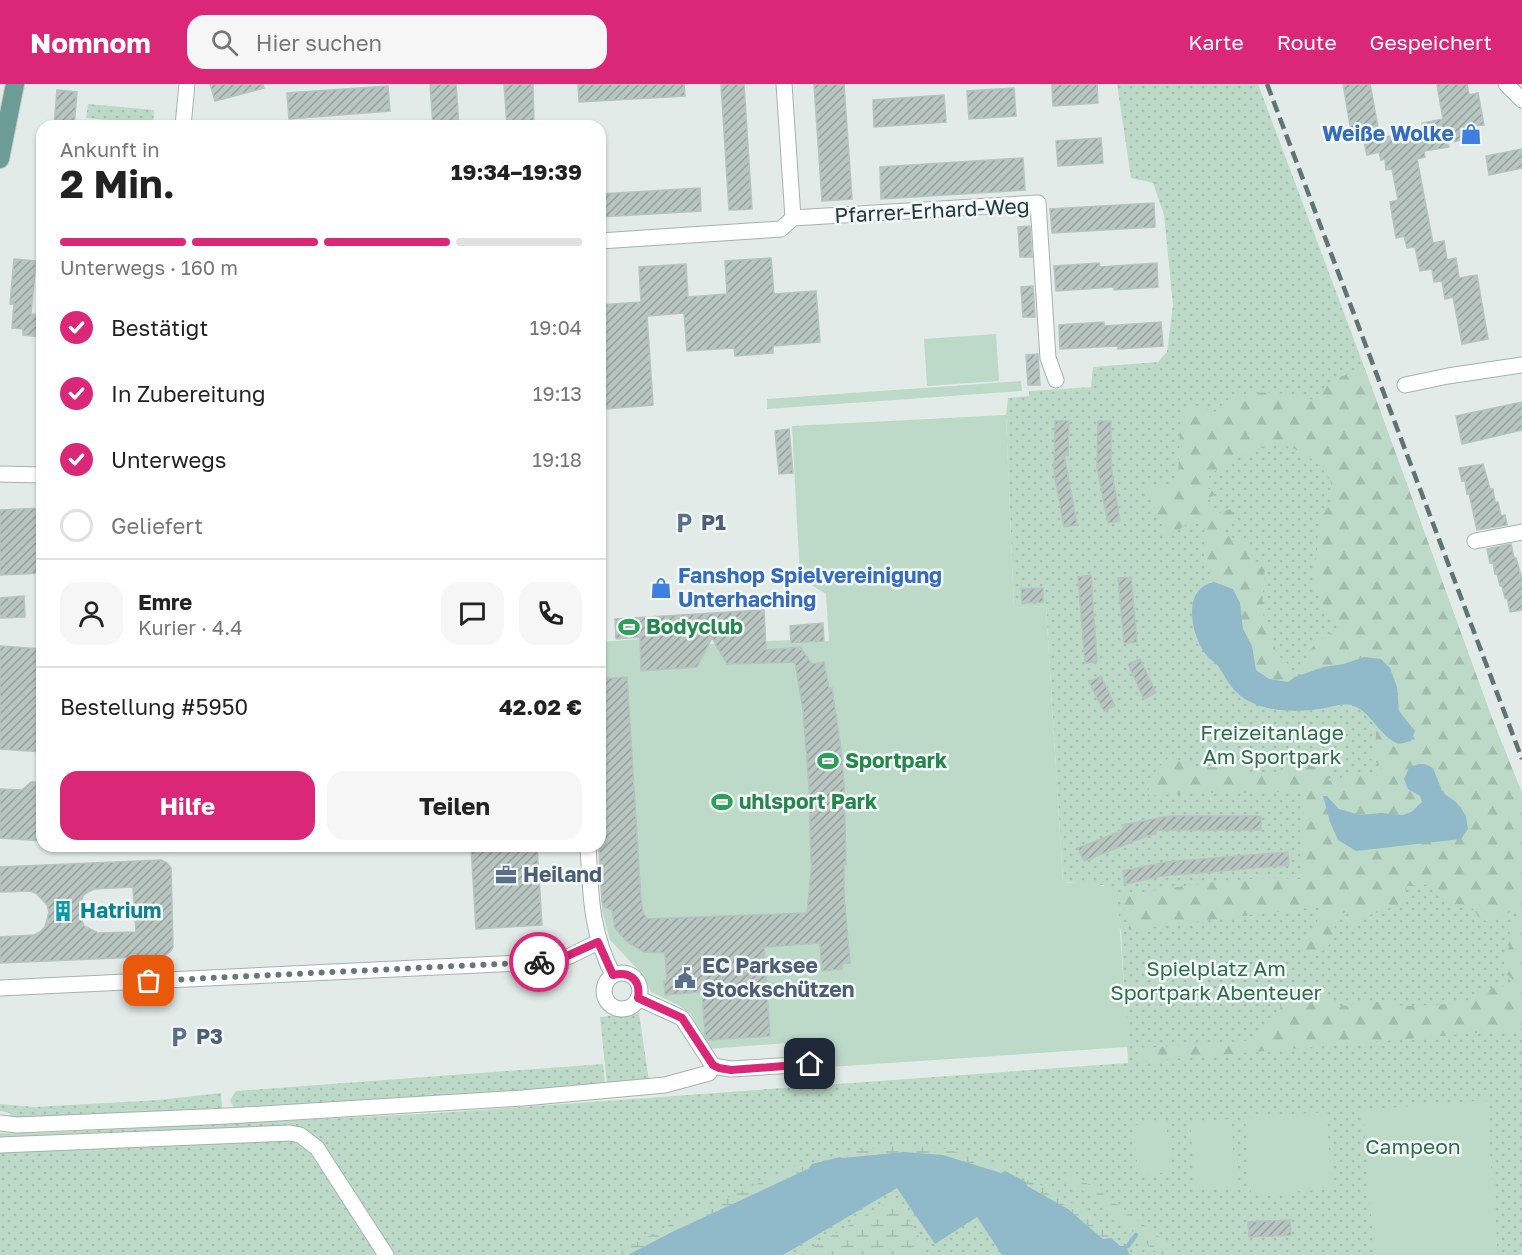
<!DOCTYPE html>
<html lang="de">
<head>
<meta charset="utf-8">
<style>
	body { margin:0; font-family:"Golos Text",sans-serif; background:#f6f6f6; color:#222; height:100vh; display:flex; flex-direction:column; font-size:22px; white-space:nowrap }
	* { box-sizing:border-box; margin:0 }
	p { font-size:20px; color:#767676 }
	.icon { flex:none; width:33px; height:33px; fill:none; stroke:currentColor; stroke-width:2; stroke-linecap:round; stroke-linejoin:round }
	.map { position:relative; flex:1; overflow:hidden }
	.details { position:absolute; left:36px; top:36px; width:570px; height:732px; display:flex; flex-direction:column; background:#fff; border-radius:18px; box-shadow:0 2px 4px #0004 }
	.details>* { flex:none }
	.pin { position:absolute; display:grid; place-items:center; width:51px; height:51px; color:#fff; margin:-26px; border-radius:12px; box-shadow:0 3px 9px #0006 }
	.courier { position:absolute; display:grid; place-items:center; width:60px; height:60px; margin:-30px; border:4px solid #db2777; border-radius:50%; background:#fff; color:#222; box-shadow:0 2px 8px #0007 }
	.summary em { font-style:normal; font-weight:700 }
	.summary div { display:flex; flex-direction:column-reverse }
	.summary { display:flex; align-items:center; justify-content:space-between; height:102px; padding:0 24px }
	h1 { font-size:39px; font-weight:700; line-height:45px }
	.bar { display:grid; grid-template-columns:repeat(4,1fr); gap:9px 6px; align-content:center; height:72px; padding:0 24px }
	.bar i { height:8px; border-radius:4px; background:#e0e0e0 }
	.bar .selected { background:#db2777 }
	.bar p { grid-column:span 4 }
	.line { display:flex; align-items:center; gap:15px; padding:0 24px; border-top:2px solid #e0e0e0 }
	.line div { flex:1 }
	.round { display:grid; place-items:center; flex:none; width:63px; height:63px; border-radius:18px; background:#f6f6f6 }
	ol { padding:0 24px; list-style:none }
	li { display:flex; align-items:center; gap:18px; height:66px }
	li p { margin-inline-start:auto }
	li .icon { padding:6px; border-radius:50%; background:#db2777; color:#fff; stroke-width:4 }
	li:last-child { color:#767676 }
	li i { width:33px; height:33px; border:3px solid #e0e0e0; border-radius:50% }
	.cta { display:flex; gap:12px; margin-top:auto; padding:12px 24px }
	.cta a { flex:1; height:69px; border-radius:18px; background:#db2777; color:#fff; font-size:24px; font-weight:700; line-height:69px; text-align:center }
	.cta a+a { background:#f6f6f6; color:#222 }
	header { display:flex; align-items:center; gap:36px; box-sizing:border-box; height:84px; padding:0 30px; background:#db2777; color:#fff }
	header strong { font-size:28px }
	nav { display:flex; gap:33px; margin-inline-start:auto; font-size:21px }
	.search { width:420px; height:54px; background:#f6f6f6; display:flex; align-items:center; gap:15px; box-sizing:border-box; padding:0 21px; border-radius:18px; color:#767676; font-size:22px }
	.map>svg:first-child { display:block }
</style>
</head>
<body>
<header>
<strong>Nomnom</strong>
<div class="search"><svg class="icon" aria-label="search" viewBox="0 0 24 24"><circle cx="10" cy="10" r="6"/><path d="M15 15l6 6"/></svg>Hier suchen</div>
<nav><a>Karte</a><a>Route</a><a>Gespeichert</a></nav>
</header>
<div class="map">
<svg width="1522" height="1171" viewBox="0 0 1522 1171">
	<defs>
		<pattern id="green-dots" width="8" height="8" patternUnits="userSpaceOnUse" patternTransform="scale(1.5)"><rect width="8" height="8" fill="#bddac9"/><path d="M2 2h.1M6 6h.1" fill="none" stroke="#a2bcad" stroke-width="1.8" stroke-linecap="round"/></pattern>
		<pattern id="forest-firs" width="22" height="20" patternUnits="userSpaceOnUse" patternTransform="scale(1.5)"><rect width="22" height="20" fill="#bddac9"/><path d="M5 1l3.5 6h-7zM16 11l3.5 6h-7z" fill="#a2bcad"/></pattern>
		<pattern id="wetland-marsh" width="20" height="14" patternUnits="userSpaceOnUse" patternTransform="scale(1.5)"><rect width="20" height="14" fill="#bddac9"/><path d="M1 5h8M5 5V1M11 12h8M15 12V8" fill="none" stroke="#a2bcad"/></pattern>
		<pattern id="building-hatch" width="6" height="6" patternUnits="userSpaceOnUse" patternTransform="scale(1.5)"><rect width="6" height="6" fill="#b8c5c1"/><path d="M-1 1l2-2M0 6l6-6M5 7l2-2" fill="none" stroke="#95a19e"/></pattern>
	</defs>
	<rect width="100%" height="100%" fill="#e2ebe8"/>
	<path fill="url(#green-dots)" d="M1117 0H1258L1365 285 1493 637 1522 709V1171H0V1049H39L438 1029 1128 979 1121 847 1103 801 1063 798 1046 522 1014 524 1006 331 1008 314 1029 312V307L1091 303 1093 283 1158 278 1167 268 1173 221 1164 131 1153 99 1131 94Z
		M88 20 154 26 153 40 86 34Z
		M639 929 649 997 607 1001 600 933Z
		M603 980 605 1001 235 1026 230 1016 236 1007Z
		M221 1009 222 1024 11 1036 10 1029 0 1027V1020L35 1023 159 1016Z"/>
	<path fill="url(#forest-firs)" d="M1365 285 1493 637 1522 709V945L1139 978 1138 964C1155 963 1248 959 1257 954 1276 941 1281 924 1286 904 1302 905 1327 910 1338 921L1348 922 1360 917 1369 920 1376 918H1388L1395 921 1407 922 1468 919C1475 916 1478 910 1485 906 1495 901 1505 906 1513 896L1505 888 1504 872 1509 863 1510 841 1521 832 1513 825C1505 833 1489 843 1479 833 1475 829 1476 826 1470 823 1460 819 1452 821 1442 817L1435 800 1407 802 1401 820 1370 831 1352 844 1350 835 1352 827C1347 828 1343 828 1339 832 1335 837 1334 844 1333 850 1328 872 1313 873 1296 864L1313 845 1325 822 1129 846 1121 811 1214 798 1266 794 1303 795 1304 708 1194 709 1148 712C1149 692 1156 684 1171 672L1194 684 1223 683 1259 689 1275 688 1290 679 1301 677H1311L1326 686 1329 697 1348 692H1378L1382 686 1381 682 1369 674C1376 662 1378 652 1374 638L1378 643 1414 651V647L1399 626 1397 603 1364 573 1344 580 1324 583 1302 590C1309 567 1311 557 1336 548L1337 543C1322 524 1315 509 1313 484 1313 479 1316 473 1317 466 1318 457 1317 443 1321 434 1325 426 1333 420 1333 410 1334 385 1297 360 1274 360 1260 361 1219 382 1209 392L1213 402 1206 404 1216 407 1213 412 1206 414 1216 430 1230 425 1234 432 1223 441 1226 450 1252 465V474L1256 478 1264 477C1267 495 1259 517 1264 533 1266 539 1270 544 1272 550 1276 568 1274 569 1289 581L1288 598 1269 595 1256 586 1252 562 1243 545 1240 519 1233 505 1214 498 1204 472 1205 444 1199 431 1165 456 1161 437 1144 401H1169L1178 392 1180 346 1184 337 1185 325 1195 321 1215 328C1237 299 1283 309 1314 316L1333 295Z"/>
	<path fill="url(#wetland-marsh)" d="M903 1061 946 1065 1006 1083 1005 1087 1001 1089 943 1071 904 1068 843 1074 840 1073V1068Z
		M810 1075 812 1080 808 1085 672 1148 628 1171H614L669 1141Z
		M1048 1083 1093 1102 1172 1163 1177 1171H1160L1091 1112Z
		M1030 1095 1073 1120 1112 1149 1111 1154 1104 1155 1068 1125 1027 1102 1026 1098Z
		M895 1113 926 1164 914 1171H800Z"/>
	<path fill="#bddac9" d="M996 250 999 297 927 302 924 255Z
		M1021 297 1022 307 767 325V315Z
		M1006 331 1014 524 1046 522 1063 798C1087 801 1107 793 1118 819L1128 963 830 983 816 964 802 958 707 965 691 930 680 922 651 908 644 892 610 856 602 827 598 762H600V592H604L600 582V558L652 554 655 563 790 556V560L829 557 826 510 800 494 792 342Z
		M1486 1016 1498 1171H1374L1363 1026Z
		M1326 1028 1332 1105 1251 1111 1245 1034Z
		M1231 1035 1236 1103 1196 1106 1190 1039Z
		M1166 1038 1171 1088 1138 1091 1134 1041Z"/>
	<path fill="#90baca" d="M1214 498 1233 505 1240 519 1243 545 1252 562 1256 586 1269 595 1288 598 1295 593 1324 583 1344 580 1364 573 1381 575 1390 584 1397 603 1399 627 1415 647 1411 657 1399 660C1379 653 1371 626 1351 621 1341 619 1329 624 1319 625 1290 629 1250 628 1231 602 1226 596 1223 589 1219 583 1216 579 1212 577 1209 574 1198 563 1192 543 1192 528 1192 512 1199 501 1214 498Z
		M1418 680H1425L1433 684 1443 709 1456 718 1466 732 1468 745 1461 755 1356 767 1338 756 1330 738 1323 712H1327L1339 725 1360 731 1381 729 1403 731 1411 728 1422 718 1420 712 1408 705 1404 695 1409 684Z
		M904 1068 943 1071 1001 1089 1005 1087 1026 1098 1027 1102 1068 1125 1103 1155 1111 1154 1120 1162H1128L1127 1165 1130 1171H1002L977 1133 935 1160 897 1104 783 1171H628L672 1148 808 1085 812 1080 840 1073 843 1074Z"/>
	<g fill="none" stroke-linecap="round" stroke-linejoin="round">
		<path stroke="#90baca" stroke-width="4.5" d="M1128 1162 1136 1151"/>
	</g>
	<path fill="url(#building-hatch)" stroke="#b5c4c0" stroke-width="1.5" fill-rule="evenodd" d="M210 0H263L264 4 215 17Z
		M430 0H456L459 42H433Z
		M504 0H533L534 42H507Z
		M578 0H684L685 12 579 18Z
		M721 0H744L752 125 729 126Z
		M814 0H844L852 115 822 117Z
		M1052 0H1097L1098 19 1053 22Z
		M1343 0H1370L1380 54 1423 46 1422 39 1443 35 1437 0H1467L1469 11 1478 9 1484 41 1473 42 1475 53 1448 59 1449 63 1424 67 1425 73 1417 75 1433 159 1444 157 1447 176 1456 174 1459 194 1477 191 1488 255 1462 260 1453 213 1445 215 1442 197 1434 198 1432 185 1420 187 1415 163 1407 164 1404 152 1396 154 1390 118 1398 116 1392 85 1386 86 1385 75 1381 76 1379 68 1367 71 1364 58 1357 59 1356 52 1352 53Z
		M388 2 390 27 289 35 287 9Z
		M1014 4 1016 32 969 35 967 7Z
		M57 6 77 8 74 42H54Z
		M944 11 946 38 874 43 873 16Z
		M1101 54 1103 79 1058 82 1056 57Z
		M1522 65V84L1489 91 1486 72Z
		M1023 74 1025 106 881 115 880 83Z
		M700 104 701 127 600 133V110Z
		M1154 119 1155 143 1052 149 1050 125Z
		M1030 142 1032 173H1020L1018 143Z
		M771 174 774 210 816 207 820 258 773 262V269L735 272 734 264 687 267 684 229 647 232 653 321 605 325 600 253V221L641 218 639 183 686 180 688 213 727 210 725 177Z
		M14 175 36 177 31 230 42 231V253L23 251V245L12 244 14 220H10Z
		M1099 179 1100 183 1157 179 1158 203 1114 206V203L1056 207 1054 182Z
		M1033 202 1035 233H1023L1021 203Z
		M1104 238V242L1161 238 1163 262 1118 265V262L1060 265 1059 241Z
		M1038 270 1040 301H1028L1026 271Z
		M1522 318V346L1462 360 1456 332Z
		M1055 337H1069L1068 371 1064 370 1077 441 1064 443 1054 389Z
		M1098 337H1111V382L1120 437 1108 439 1097 383Z
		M789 345 793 389 779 390 775 347Z
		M1483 380 1490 405H1493L1495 418H1498L1501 432 1505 431 1507 441 1477 446 1469 409 1467 410 1465 396 1462 397 1459 384Z
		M42 424V489L0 491V426Z
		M1511 460 1514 474H1516L1522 495V526L1510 528 1507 513 1505 514 1502 502H1500L1497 489 1495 490 1493 478 1490 479 1487 465Z
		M1091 491 1097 578 1085 579 1078 493Z
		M1131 493 1137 558 1124 559 1118 494Z
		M1043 504V518L1022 519 1021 505Z
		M24 512 25 533 0 534V514Z
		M764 526 766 566 800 563 812 580 824 578 829 604H832L841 665 844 700 846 780H844V811L850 879 842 880V885L822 887 820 859 764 863 770 952 708 956 705 951 702 908 665 911 664 897H667L665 869 644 868 626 857 615 844 612 826 604 823 602 817 599 762 600 595 627 593 641 815 643 828 647 835 807 829 812 778H811L809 702 803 626 795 578 727 580 712 554 697 583 641 587 640 553 616 555 615 535Z
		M823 539 824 557 791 559 790 542Z
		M0 562 42 565V668L0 665Z
		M1140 575 1156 609 1144 615 1128 580Z
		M1101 592 1115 622 1104 627 1089 598Z
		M31 698H42V757L0 754V705L22 706Z
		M1170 732H1261V746H1155L1156 750 1147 752 1084 777 1078 764 1121 747 1123 745 1122 741Z
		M471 762H537L542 841 476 845Z
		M1288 768 1289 781 1162 792 1125 800 1123 787 1166 778Z
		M161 776 167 779 171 784 173 863 170 868 164 872 0 879V853L34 851 40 848 45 843 49 828 47 821 36 809 30 807 0 808V783ZM133 803 136 848 98 849 84 842 78 826 83 812 88 808 94 805Z
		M1290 1136 1291 1151 1249 1153 1248 1138Z"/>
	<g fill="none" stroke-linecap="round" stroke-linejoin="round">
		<defs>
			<path id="minor" d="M784 0 793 134
				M1506 0 1522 16
				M183 42 187 0
				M793 134 1038 119 1048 274 1056 296
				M600 157 781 145 793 134
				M1405 301 1448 292 1522 281
				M0 390 42 391
				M1475 457 1522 448
				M588 762C591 812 590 845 613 891
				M604 907a18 18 0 1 1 36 0a18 18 0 1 1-36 0Z
				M0 904 542 878 570 872 598 858
				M638 914 682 934 713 982 731 985 810 980
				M0 1039 17 1041 228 1032 523 1014 665 1001 709 989 713 982
				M0 1061 290 1049 300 1051 317 1064 386 1171"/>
			<path id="major" d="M0 75 15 0"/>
		</defs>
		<use href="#minor" stroke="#a5b2af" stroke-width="17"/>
		<use href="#major" stroke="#c2c8c7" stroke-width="20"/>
		<use href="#minor" stroke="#fff" stroke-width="15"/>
		<use href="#major" stroke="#6b9c96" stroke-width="18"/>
		<path stroke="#5f7572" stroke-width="4.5" stroke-dasharray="12 6" stroke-linecap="butt" d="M1267 0 1522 675"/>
	</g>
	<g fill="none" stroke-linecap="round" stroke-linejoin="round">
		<path stroke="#667875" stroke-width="6" stroke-dasharray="0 10.8" d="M149 897 539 878"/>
		<path stroke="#db2777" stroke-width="8" d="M539 878 558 876 598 858 613 891C630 887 641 896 638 914L682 934 713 981 719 984 731 986 810 980"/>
	</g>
	<defs>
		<symbol id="shop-bare" viewBox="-9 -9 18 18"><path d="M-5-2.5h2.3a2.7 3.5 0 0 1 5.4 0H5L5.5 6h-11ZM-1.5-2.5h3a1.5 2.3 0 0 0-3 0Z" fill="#3f7fe0" stroke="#f2f8f6" stroke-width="2.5" paint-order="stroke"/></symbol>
		<symbol id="parking-bare" viewBox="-9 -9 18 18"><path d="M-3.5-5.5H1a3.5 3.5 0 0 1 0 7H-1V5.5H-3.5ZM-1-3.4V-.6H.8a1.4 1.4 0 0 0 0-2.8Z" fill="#5c6f8a" stroke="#f2f8f6" stroke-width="2.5" paint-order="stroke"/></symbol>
		<symbol id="stadium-bare" viewBox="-9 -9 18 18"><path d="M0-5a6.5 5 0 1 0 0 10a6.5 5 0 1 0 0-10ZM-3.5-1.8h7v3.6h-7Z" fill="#2e9e5b" stroke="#f2f8f6" stroke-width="2.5" paint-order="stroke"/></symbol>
		<symbol id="office-bare" viewBox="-9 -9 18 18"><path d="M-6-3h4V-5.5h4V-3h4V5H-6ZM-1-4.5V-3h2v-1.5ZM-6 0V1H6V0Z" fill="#5c6f8a" stroke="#f2f8f6" stroke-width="2.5" paint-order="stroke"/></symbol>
		<symbol id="building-bare" viewBox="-9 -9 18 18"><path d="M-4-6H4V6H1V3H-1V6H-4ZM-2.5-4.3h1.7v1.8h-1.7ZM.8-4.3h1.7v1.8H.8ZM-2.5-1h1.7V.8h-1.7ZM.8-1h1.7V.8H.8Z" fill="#0f9aa8" stroke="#f2f8f6" stroke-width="2.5" paint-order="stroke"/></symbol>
		<symbol id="civic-bare" viewBox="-9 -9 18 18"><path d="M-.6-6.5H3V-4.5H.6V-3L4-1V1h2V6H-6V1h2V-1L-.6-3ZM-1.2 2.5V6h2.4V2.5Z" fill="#5c6f8a" stroke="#f2f8f6" stroke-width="2.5" paint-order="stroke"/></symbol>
	</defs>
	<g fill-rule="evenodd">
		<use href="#shop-bare" x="1456" y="35" width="30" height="30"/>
		<use href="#parking-bare" x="669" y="424" width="30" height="30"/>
		<use href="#shop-bare" x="646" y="489" width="30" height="30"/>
		<use href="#stadium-bare" x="614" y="528" width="30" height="30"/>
		<use href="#stadium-bare" x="813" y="662" width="30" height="30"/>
		<use href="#stadium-bare" x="707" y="703" width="30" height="30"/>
		<use href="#office-bare" x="491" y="776" width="30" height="30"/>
		<use href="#building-bare" x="48" y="812" width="30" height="30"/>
		<use href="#civic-bare" x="670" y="879" width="30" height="30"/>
		<use href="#parking-bare" x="164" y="938" width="30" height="30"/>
	</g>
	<g text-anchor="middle" stroke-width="5" stroke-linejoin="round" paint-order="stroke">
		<g font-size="21" font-weight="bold" fill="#366cbe" stroke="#f2f8f6" text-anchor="end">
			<text x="1454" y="57">Weiße Wolke</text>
			<text x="678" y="499" text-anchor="start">Fanshop Spielvereinigung<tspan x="678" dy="24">Unterhaching</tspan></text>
		</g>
		<g font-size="21" fill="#243a37" stroke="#f2f8f6">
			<text transform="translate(932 127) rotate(-3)" y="7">Pfarrer-Erhard-Weg</text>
		</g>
		<g font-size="21" font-weight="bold" fill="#4e5e75" stroke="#f2f8f6" text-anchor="start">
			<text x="701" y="446">P1</text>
			<text x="523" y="798">Heiland</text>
			<text x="702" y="889">EC Parksee<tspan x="702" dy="24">Stockschützen</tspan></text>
			<text x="196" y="960">P3</text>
		</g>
		<g font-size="21" font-weight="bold" fill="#27864d" stroke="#f2f8f6" text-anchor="start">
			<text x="646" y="550">Bodyclub</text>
			<text x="845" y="684">Sportpark</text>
			<text x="739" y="725">uhlsport Park</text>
		</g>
		<g font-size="21" fill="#326d51" stroke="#f2f8f6">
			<text x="1272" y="656">Freizeitanlage<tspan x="1272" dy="24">Am Sportpark</tspan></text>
			<text x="1216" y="892">Spielplatz Am<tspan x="1216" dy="24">Sportpark Abenteuer</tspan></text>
			<text x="1413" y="1070">Campeon</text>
		</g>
		<g font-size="21" font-weight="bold" fill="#0d838f" stroke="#f2f8f6" text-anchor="start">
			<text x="80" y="834">Hatrium</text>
		</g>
	</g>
</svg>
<div class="pin" style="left:149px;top:897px;background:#ea580c"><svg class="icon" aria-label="bag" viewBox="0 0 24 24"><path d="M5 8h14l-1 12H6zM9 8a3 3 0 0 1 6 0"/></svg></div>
<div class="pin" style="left:810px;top:980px;background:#1f2937"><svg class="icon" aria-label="home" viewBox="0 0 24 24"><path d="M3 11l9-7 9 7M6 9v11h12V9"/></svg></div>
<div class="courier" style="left:539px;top:878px"><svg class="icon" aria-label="bike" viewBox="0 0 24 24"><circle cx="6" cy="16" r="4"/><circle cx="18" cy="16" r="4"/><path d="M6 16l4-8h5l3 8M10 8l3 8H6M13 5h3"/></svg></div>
<section class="details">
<div class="summary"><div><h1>2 Min.</h1><p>Ankunft in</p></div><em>19:34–19:39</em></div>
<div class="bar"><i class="selected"></i><i class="selected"></i><i class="selected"></i><i></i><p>Unterwegs · 160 m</p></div>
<ol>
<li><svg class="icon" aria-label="check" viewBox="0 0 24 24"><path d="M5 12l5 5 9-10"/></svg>Bestätigt<p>19:04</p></li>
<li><svg class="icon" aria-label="check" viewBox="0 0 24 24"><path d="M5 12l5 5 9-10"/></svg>In Zubereitung<p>19:13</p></li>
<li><svg class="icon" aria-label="check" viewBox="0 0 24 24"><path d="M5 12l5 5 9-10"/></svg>Unterwegs<p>19:18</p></li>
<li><i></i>Geliefert</li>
</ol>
<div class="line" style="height:108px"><a class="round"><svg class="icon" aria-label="person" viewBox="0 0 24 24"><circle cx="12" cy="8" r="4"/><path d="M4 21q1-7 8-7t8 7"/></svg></a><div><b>Emre</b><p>Kurier · 4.4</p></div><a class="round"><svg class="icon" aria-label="chat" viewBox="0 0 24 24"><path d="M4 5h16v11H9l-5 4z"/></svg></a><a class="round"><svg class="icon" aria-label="phone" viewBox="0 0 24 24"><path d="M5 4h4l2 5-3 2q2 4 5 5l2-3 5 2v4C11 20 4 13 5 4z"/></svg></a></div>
<div class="line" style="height:78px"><div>Bestellung #5950</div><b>42.02 €</b></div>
<div class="cta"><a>Hilfe</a><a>Teilen</a></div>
</section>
</div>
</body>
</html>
